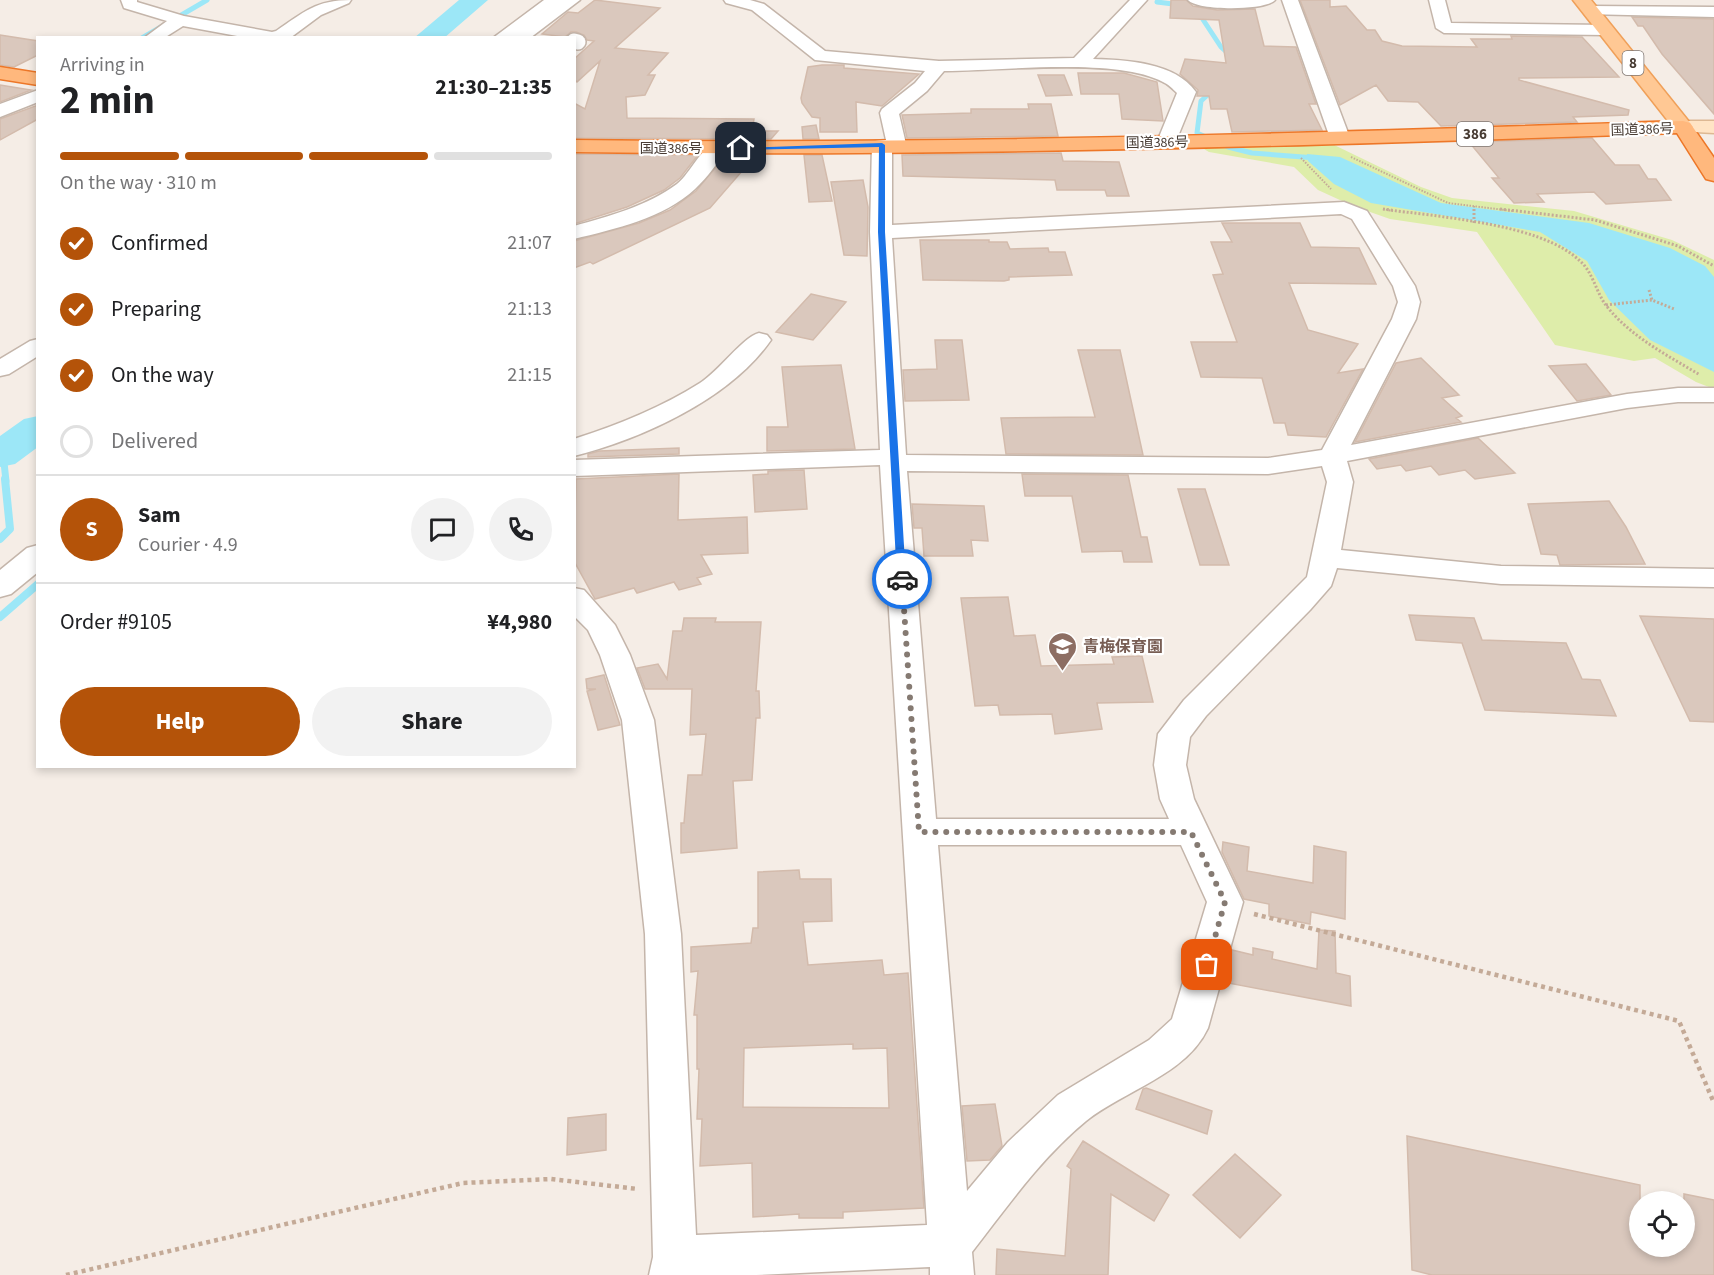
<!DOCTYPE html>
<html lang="en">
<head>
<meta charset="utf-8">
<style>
	body { margin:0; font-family:"Source Sans 3","Noto Sans JP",sans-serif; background:#f2f2f2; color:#202124; height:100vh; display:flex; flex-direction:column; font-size:22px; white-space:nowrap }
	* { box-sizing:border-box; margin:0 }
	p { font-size:20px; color:#757577 }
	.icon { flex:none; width:33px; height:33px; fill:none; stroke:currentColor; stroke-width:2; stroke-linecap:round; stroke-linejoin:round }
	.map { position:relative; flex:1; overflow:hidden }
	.panel { position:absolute; left:36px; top:36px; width:540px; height:732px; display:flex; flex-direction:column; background:#fff; border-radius:0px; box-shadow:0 3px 9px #0003 }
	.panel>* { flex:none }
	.fabs { position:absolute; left:1629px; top:1191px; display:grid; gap:12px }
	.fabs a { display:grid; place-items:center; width:66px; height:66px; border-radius:50%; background:#fff; box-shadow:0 3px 9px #0003; font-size:30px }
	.pin { position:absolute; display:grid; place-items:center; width:51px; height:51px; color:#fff; margin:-26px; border-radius:12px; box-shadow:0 3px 9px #0006 }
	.courier { position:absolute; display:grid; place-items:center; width:60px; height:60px; margin:-30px; border:4px solid #1a73e8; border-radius:50%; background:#fff; color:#222; box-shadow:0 2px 8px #0007 }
	.overview em { font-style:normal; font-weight:700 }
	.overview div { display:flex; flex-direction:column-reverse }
	.overview { display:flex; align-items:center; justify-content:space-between; height:102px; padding:0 24px }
	h1 { font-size:39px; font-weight:700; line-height:45px }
	.bar { display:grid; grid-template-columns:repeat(4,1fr); gap:9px 6px; align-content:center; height:72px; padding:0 24px }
	.bar i { height:8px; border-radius:4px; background:#e0e0e0 }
	.bar .on { background:#b45309 }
	.bar p { grid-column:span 4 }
	.line { display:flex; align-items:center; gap:15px; padding:0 24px; border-top:2px solid #e0e0e0 }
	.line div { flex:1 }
	.round { display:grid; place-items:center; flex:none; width:63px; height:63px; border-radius:32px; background:#f2f2f2 }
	ol { padding:0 24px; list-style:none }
	li { display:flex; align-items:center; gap:18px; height:66px }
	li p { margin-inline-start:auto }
	li .icon { padding:6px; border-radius:50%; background:#b45309; color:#fff; stroke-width:4 }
	li:last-child { color:#757577 }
	li i { width:33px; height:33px; border:3px solid #e0e0e0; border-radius:50% }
	.primary-button { display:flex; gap:12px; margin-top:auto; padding:12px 24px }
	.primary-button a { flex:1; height:69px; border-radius:36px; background:#b45309; color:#fff; font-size:24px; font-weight:700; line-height:69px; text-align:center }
	.primary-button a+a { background:#f2f2f2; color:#202124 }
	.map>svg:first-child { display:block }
</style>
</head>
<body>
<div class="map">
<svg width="1714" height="1275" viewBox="0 0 1714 1275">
	<rect width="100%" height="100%" fill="#f5ede6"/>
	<path fill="#deedaa" d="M1328 142 1421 187 1452 198 1574 211 1672 240 1714 260V389L1696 382 1655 358 1634 361 1555 345 1477 232 1390 219 1353 206 1318 190 1294 167 1209 152 1197 145Z"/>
	<path fill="#9ce7f7" d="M1307 154 1340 157 1441 203 1589 223 1670 248 1705 266 1714 277V372L1650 340 1609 300 1587 261 1540 232 1371 203 1334 184 1308 161Z"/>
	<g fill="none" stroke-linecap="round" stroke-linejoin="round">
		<path stroke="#9ce7f7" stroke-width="5" d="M1157 2 1181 5
			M1198 12 1221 47 1231 56
			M142 38 207 0
			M1212 91 1201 101 1197 133 1228 147 1252 153 1316 158"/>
		<path stroke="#9ce7f7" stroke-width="7" d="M3 453 6 481"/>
		<path stroke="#9ce7f7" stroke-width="8" d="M0 539 10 529 5 479
			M0 617 38 584"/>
		<path fill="#9ce7f7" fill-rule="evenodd" d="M459 0H488L444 38H414Z
			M38 416V447L15 464 0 467V436L24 419Z"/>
	</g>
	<path fill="#dac8bd" stroke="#d3bbac" stroke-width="1.5" fill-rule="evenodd" d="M595 0 660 8 615 48 668 53 648 75H655L645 95 626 97 627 118 754 119 752 131H778L771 139 574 138V103L585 109 600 61 577 82 574 79V59L594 41 587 40 584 35 576 32H571L565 37 542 34 568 12 578 13Z
		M1171 0H1186L1193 6 1217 10 1255 9 1264 46 1296 47 1316 104H1309L1322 130 1232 132 1227 109H1211L1209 96H1197L1198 90 1180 74 1185 59 1226 63 1219 20 1170 18Z
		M1300 0H1330V7L1346 6 1367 30H1375L1382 41 1402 46 1477 47 1471 39H1512L1511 36 1582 37 1619 77 1519 78V80L1629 110 1628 115 1573 117 1577 122 1441 126 1418 102 1388 101 1376 85 1340 105Z
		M1632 17 1714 19V114L1662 54 1643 26H1638Z
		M0 35 38 41V55L14 67 0 65Z
		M822 65H844V68L919 74 882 106 856 102 857 132H820V118L812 117 802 103 801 98 808 67Z
		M1078 73H1124L1157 82 1163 121 1122 119 1119 94H1081Z
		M1038 75H1064L1072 95 1046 96Z
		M0 85 31 90 0 102Z
		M1028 104H1051L1058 136 907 138 902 115 971 113V109H1029Z
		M38 105V119L0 140V119Z
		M816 125 819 139H803L802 127Z
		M1592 138 1615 165H1639L1648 179H1656L1671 200 1606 204 1594 192 1537 194 1544 202 1514 203 1492 178H1499L1469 142Z
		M1061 153 1063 161 1119 162 1129 196H1107L1105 190H1057L1055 180 903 176 902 155Z
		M574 154 698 155 680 178 664 190 627 207 574 224Z
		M726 155H756L710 208 593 264 590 262 574 268V241L639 223 670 210 696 191Z
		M804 155H822L832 201 809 202Z
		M863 180 868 207 867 256 844 255 831 182Z
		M1222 223H1300L1311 247 1359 248 1376 284 1289 283 1308 330 1358 344 1338 373 1363 369 1326 437 1288 435 1285 423H1274L1262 378 1201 377 1191 342H1237L1213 275 1223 274 1211 242H1232Z
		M920 240H989V242H1007L1010 249 1048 248 1049 252H1065L1072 275 1009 277V280L1004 281 926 280H923Z
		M811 294 846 302 813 340 776 332Z
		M935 340H962L969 400 905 401 903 370 937 369Z
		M1078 350H1120L1143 455 1006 454 1001 418 1095 417Z
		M1421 358 1459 395 1442 398 1462 416 1456 418 1461 422 1355 442 1396 363Z
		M1586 364 1611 395 1577 401 1549 366Z
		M841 365 855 449 767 451V427H788L782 367Z
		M1478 438 1515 473 1475 479 1465 470 1439 475 1431 466 1406 471 1401 465 1377 469 1369 459Z
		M679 448V454L588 457V454L599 451Z
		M804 470 807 509 755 512 753 475 768 474V471Z
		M679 474 678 520 747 517 748 553 701 555 712 574 697 578 701 584 679 590 674 582 637 593 634 588 595 599 574 561 576 479Z
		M1022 474 1128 475 1141 537H1147L1152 562H1124L1122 551 1082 552 1072 496H1025Z
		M1178 489H1205L1229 565H1200Z
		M1609 501 1626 527 1645 564 1560 565 1557 555 1541 554 1528 504Z
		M912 504 984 506 988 541 971 540 973 556H924L922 528H914Z
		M1008 597 1014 636 1035 635 1041 666 1114 664 1112 657 1142 656 1153 702 1097 703 1102 729 1055 734 1052 714 1000 715 998 705 975 706 961 598Z
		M1409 615 1474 618 1482 640 1566 643 1582 679 1600 680 1616 716 1485 710 1462 643 1416 640Z
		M1640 616 1714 619V722L1690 721Z
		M684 618H716L715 622H761L756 691H759L760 718H756L752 780 733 781 737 848 681 853V823H684L688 775H702L706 734 690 735 692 689H645L637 668 658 664 667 679 673 631H682Z
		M604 675 620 725 598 730 587 691 596 689H587L586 679Z
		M1223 842 1249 847 1247 871 1313 883 1314 846 1346 852 1345 919 1311 912 1310 924 1269 916V904L1244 899 1222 852Z
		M799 870 800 879H831L832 921 803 922 808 965 882 960 884 975 908 973 924 1208 843 1212V1218H799V1214L753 1217 752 1163 700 1166 702 1119H697L699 1069H697V1015H694L698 971 691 972V947L751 943 753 928H758V872ZM853 1044V1049L887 1048 889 1108 743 1107 744 1048Z
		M1319 930 1335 931 1336 973 1350 976 1351 1006 1228 983 1232 950 1253 955V948L1273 952 1272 959 1317 969Z
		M1146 1088 1212 1111 1207 1134 1136 1109 1143 1089Z
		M995 1104 1002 1146 990 1160 967 1161 962 1106Z
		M606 1114V1150L567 1155 568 1118Z
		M1407 1136 1640 1185V1246H1684V1194L1714 1200V1275H1432L1412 1270Z
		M1083 1141 1169 1195 1154 1221 1111 1194 1108 1275H996L997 1249 1065 1256 1071 1169 1067 1166Z
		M1235 1154 1281 1195 1240 1238 1193 1195Z"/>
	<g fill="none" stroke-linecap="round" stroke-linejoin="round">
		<defs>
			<path id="service" d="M574 41 578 42"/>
			<path id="minor" d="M121 0H137V2L184 16 272 32 276 31C304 12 316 0 351 0L349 3 321 15 290 38H248L183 26 164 38H144L167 21 124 8Z
				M561 0H580L530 38H510Z
				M724 0H750L764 4 825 51 939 61 1074 58 1130 0H1147L1093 59C1126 60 1175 62 1196 92L1174 146H1160L1157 142 1177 93C1173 89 1168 84 1163 82 1116 57 999 71 944 71L927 91 899 114 906 144 903 148 892 149V225L1344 202 1367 211 1415 286 1420 302 1416 319 1351 445 1627 394 1678 388H1714V402H1678L1627 408 1347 461 1353 482 1341 550 1501 566 1714 569V587L1501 584 1337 568 1331 586 1310 610 1206 716 1190 737 1186 765 1194 799 1243 902 1208 1028C1186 1075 1125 1090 1086 1121 1041 1158 1007 1207 972 1252L974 1275H930V1267L756 1275H649L653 1257 645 934 622 720 600 655 588 630 574 616V588L584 590 615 625 630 655 654 720 681 934 696 1235 927 1225 880 465 574 476V460L880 450 870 232 872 145 875 141 886 140 880 113 882 109 915 83 925 71 815 60 752 10 726 3ZM1341 214 1352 219 1393 286 1398 302 1392 319 1322 450 1268 458 906 455 892 238ZM1322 466 1327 482 1307 577 1184 700 1158 734 1154 765 1160 799 1169 819H936L907 471 1268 474ZM938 845H1181L1207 902 1172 1019 1149 1040 1058 1095 1008 1142 967 1191Z
				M1188 0H1275C1266 11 1197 11 1188 0Z
				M1282 0H1298L1350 138 1347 142H1333L1330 138Z
				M1429 0H1445L1451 23 1606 25 1614 30 1606 35 1444 33 1436 28Z
				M1591 6 1714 7V17L1585 14 1583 11Z
				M38 90V102L0 117V104Z
				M718 142 725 144 728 148C718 162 708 177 695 189 664 218 615 229 574 239V226C610 216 647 206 677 184 691 173 701 146 718 142Z
				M759 333 767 335 771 340C730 399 642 439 574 456V439C618 425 662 407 700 383 719 371 743 337 759 333Z
				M38 339V356L9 374 0 376V359L30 341Z"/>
			<path id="tertiary" d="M544 0H565L515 38H493Z
				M38 545V572L11 594 0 597V570L27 548Z"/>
			<path id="secondary" d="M1683 121H1714V133L1676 131 1673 127 1676 123Z"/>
			<path id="primary" d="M1573 0H1591L1690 123 1693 127 1690 131 1683 133 1676 131Z"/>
			<path id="trunk" d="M0 67 38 73V85L0 79Z
				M1683 121 1690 123 1714 158V181L1706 179 1677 133C1310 146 942 157 574 152V140C944 145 1314 133 1683 121Z"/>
		</defs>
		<use href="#service" stroke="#c4b5aa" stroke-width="18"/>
		<use href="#minor" stroke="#c4b5aa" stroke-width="3"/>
		<use href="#tertiary" stroke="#c4b5aa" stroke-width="3"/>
		<use href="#secondary" stroke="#ddb893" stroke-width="3"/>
		<use href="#primary" stroke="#f0a059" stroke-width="3"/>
		<use href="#trunk" stroke="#ed7728" stroke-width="3"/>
		<path stroke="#c4aa97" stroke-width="2" stroke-dasharray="1.5 1.5" stroke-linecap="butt" d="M1351 157 1448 203 1513 211
			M1301 158 1331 189
			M1474 206V211
			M1383 209 1393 211"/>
		<path stroke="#c4aa97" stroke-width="3" stroke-dasharray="2 2" stroke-linecap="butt" d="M1383 209C1437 217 1541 223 1580 261 1592 271 1596 291 1605 304 1629 336 1667 355 1700 375
			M1474 209V224
			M1500 209 1595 220 1678 246 1714 266
			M1649 290 1652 300 1674 309
			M1606 305 1652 300"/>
		<path stroke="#c4aa97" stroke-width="4.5" stroke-dasharray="4 4" stroke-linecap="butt" d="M1254 914 1679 1021 1714 1103
			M66 1275 463 1183 551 1179 638 1189"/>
		<use href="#service" stroke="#fff" stroke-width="15"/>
		<use href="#minor" fill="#fff" fill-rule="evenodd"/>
		<use href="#tertiary" fill="#fff" fill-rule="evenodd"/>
		<use href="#secondary" fill="#ffe4c5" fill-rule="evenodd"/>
		<use href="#primary" fill="#ffc894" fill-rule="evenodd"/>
		<use href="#trunk" fill="#ffb87d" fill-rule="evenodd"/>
	</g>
	<path fill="#1a73e8" d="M882 143 885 145V232L906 579 902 582 897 579 878 232 879 147 741 150 738 148Z"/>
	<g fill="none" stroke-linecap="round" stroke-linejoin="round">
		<path stroke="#857a72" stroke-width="6" stroke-dasharray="0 10.8" d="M902 579 919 832H1191L1225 902 1207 965"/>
	</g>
	<defs>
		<symbol id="school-pin" viewBox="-11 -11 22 30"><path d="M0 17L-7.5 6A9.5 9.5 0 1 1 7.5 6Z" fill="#8d6e63" stroke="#fff"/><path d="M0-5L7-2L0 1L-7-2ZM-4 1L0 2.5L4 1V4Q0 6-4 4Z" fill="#fff"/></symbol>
	</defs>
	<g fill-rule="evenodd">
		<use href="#school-pin" x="1046" y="630" width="33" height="45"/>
	</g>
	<g text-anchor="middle" stroke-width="4.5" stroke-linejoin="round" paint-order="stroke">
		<g font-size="14" fill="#483c34" stroke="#fff">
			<text transform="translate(1642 129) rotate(-2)" y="5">国道386号</text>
			<text transform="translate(1157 142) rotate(-1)" y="5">国道386号</text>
			<text x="671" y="153">国道386号</text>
		</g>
		<g fill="#fff" stroke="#7f7671" stroke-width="1.5">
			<rect x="1622.5" y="51" width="21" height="24" rx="4.5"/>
			<rect x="1457" y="122" width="36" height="24" rx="4.5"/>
		</g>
		<g font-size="15" font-weight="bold" fill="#483c34">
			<text x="1633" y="68">8</text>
			<text x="1475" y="139">386</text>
		</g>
		<g font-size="16" font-weight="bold" fill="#785e54" stroke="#fff" text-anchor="start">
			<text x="1083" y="652">青梅保育園</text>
		</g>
	</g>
</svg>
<div class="fabs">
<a><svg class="icon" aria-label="locate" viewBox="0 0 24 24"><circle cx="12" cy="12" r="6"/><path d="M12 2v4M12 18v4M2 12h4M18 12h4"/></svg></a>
</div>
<div class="pin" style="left:1207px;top:965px;background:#ea580c"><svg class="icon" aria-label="bag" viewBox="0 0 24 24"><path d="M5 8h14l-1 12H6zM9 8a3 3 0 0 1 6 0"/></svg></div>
<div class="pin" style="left:741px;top:148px;background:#1f2937"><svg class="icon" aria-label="home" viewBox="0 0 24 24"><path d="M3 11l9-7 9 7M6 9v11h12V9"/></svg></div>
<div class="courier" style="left:902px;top:579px"><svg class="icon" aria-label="car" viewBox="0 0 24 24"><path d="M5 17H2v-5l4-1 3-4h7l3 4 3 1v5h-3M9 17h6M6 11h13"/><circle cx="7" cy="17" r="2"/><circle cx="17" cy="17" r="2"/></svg></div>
<section class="panel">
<div class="overview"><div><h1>2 min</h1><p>Arriving in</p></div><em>21:30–21:35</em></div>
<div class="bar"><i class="on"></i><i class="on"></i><i class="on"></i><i></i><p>On the way · 310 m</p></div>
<ol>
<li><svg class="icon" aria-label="check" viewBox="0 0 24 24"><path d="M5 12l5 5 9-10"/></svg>Confirmed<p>21:07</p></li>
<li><svg class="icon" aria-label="check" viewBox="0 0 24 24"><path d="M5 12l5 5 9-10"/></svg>Preparing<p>21:13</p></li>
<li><svg class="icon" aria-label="check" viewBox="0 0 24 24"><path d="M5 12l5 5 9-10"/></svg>On the way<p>21:15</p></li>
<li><i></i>Delivered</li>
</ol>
<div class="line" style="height:108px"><b class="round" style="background:#b45309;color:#fff">S</b><div><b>Sam</b><p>Courier · 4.9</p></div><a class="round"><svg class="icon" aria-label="chat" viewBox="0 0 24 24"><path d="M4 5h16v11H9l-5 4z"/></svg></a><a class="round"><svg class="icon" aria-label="phone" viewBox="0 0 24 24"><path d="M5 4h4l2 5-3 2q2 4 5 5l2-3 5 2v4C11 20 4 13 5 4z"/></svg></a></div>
<div class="line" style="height:78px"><div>Order #9105</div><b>¥4,980</b></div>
<div class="primary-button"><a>Help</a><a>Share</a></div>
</section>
</div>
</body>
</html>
